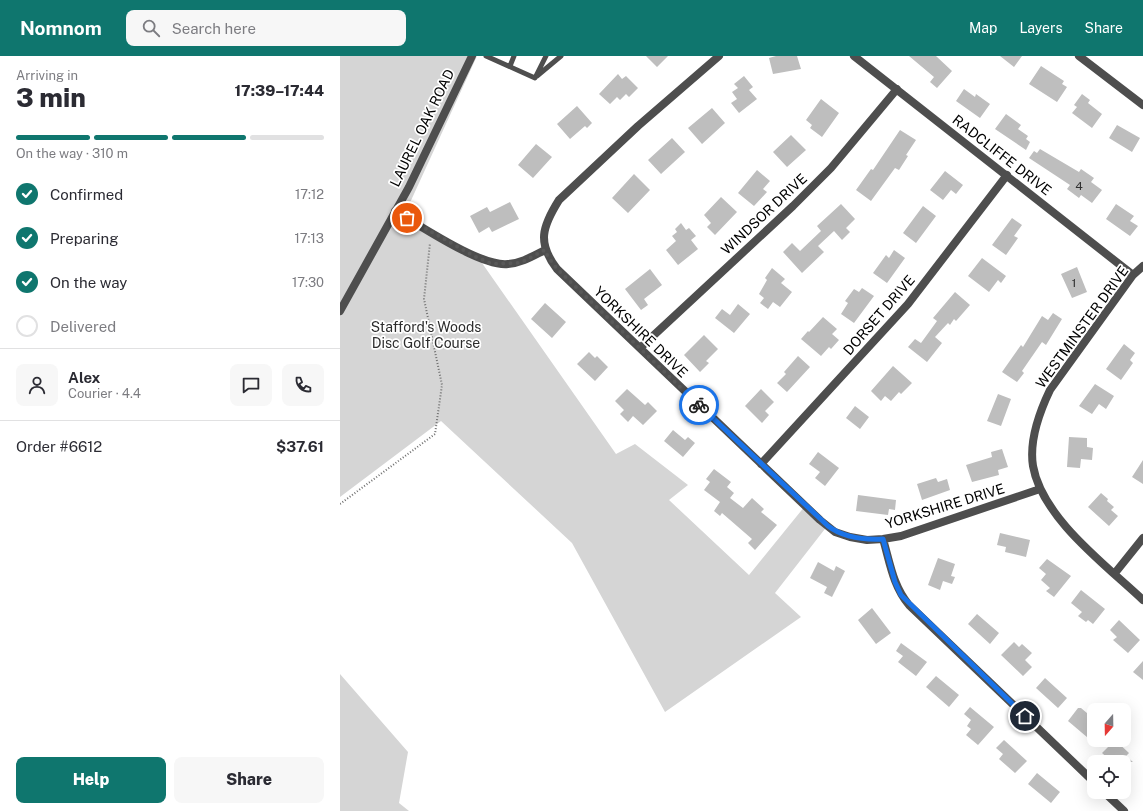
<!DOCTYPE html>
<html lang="en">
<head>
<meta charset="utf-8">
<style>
	body { margin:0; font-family:"Public Sans",sans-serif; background:#f7f7f7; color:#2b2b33; height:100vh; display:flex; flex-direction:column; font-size:15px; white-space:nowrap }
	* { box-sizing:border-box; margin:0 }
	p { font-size:13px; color:#7c7c81 }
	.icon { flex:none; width:22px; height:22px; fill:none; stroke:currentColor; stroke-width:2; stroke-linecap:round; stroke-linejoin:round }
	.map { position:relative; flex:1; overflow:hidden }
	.side { display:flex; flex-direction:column; background:#fff; width:340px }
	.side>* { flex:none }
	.needle { width:26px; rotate:200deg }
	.buttons { position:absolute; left:747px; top:647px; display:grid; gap:8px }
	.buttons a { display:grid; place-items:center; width:44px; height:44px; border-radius:8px; background:#fff; box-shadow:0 4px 16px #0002; font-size:20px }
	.pin { position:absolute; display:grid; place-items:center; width:34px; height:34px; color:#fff; margin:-17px; border:2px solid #fff; border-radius:50%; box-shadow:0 1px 4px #0007 }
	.courier { position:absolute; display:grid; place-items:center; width:40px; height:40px; margin:-20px; border:3px solid #1a73e8; border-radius:50%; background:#fff; color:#222; box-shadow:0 1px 5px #0007 }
	.head em { font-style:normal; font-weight:800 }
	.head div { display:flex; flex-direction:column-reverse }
	.head { display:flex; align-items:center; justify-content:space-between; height:68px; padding:0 16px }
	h1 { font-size:26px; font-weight:800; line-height:30px }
	.bar { display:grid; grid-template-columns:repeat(4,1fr); gap:6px 4px; align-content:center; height:48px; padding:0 16px }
	.bar i { height:5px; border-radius:3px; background:#e1e1e2 }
	.bar .active { background:#0f766e }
	.bar p { grid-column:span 4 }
	.line { display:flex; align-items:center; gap:10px; padding:0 16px; border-top:1px solid #e1e1e2 }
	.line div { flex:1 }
	.round { display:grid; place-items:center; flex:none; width:42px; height:42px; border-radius:8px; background:#f7f7f7 }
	ol { padding:0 16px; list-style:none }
	li { display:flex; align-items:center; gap:12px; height:44px }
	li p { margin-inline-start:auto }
	li .icon { padding:4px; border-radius:50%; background:#0f766e; color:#fff; stroke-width:4 }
	li:last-child { color:#7c7c81 }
	li i { width:22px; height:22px; border:2px solid #e1e1e2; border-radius:50% }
	.primary-button { display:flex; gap:8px; margin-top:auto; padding:8px 16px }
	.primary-button a { flex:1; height:46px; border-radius:8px; background:#0f766e; color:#fff; font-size:16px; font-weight:800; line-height:46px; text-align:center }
	.primary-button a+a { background:#f7f7f7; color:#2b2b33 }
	header { display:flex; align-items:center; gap:24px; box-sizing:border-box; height:56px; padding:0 20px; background:#0f766e; color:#fff }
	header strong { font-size:19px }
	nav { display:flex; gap:22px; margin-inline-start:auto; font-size:14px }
	.search { width:280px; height:36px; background:#f7f7f7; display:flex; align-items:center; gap:10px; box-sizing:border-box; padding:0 14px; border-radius:8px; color:#7c7c81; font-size:15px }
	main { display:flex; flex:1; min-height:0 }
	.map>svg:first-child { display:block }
</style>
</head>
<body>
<header>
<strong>Nomnom</strong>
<div class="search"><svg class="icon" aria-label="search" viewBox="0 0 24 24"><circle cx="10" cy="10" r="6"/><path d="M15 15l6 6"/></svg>Search here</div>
<nav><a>Map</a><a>Layers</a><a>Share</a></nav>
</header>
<main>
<section class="side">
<div class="head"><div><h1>3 min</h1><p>Arriving in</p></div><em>17:39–17:44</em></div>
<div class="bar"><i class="active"></i><i class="active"></i><i class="active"></i><i></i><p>On the way · 310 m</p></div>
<ol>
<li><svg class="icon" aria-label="check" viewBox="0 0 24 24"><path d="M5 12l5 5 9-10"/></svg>Confirmed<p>17:12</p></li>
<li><svg class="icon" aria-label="check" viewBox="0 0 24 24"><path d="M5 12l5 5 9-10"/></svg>Preparing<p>17:13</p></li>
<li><svg class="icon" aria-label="check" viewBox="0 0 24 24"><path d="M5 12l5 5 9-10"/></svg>On the way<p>17:30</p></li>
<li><i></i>Delivered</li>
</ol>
<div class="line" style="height:72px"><a class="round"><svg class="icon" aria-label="person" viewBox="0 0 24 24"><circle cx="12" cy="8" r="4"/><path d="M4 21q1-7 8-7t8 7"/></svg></a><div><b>Alex</b><p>Courier · 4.4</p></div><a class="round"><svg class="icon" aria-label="chat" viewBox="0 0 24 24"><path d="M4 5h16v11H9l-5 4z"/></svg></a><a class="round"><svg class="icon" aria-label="phone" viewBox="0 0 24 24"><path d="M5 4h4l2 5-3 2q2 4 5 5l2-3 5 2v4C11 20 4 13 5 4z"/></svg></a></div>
<div class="line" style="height:52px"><div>Order #6612</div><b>$37.61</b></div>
<div class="primary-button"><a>Help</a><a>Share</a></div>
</section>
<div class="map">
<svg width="803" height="755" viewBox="0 0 803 755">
	<rect width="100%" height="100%" fill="#fff"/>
	<path fill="#d5d5d5" d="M0 0H137L63 162 142 207 276 398 295 388 348 429 329 444 409 519 465 450 488 469 435 537 461 561 325 656 232 487 101 365 0 441Z
		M0 618 68 696 59 747 69 755H0Z"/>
	<path fill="#bebebe" d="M306 0H328L317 11Z
		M436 0H457L461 13 433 18 429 2Z
		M569 0H596L612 15 597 32 590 26 594 21Z
		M660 0H682L674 11Z
		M701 10 724 25 722 28 727 31 717 46 689 28Z
		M278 18 282 23 286 20 298 32 289 41 286 38 280 44 277 41 270 48 259 38Z
		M404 20 413 31 409 34 417 43 399 57 391 47 397 43 392 36 398 32 394 28Z
		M624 33 635 41 636 38 650 48 640 62 616 45Z
		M742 38 750 44 748 47 762 58 752 72 732 57 737 51 734 49Z
		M481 43 499 57 482 81 470 72 472 69 466 64Z
		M237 50 252 67 247 72 245 70 230 83 217 68Z
		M372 52 385 67 362 88 348 72Z
		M666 58 681 69 678 73 688 80 686 83 690 86 686 94 655 73Z
		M777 69 800 82 792 96 769 82Z
		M560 74 576 84 566 99 568 100 559 114 555 112 531 145 516 134 531 113 533 114Z
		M451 79 466 94 447 111 433 96Z
		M332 82 345 96 321 118 308 104Z
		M196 88 212 101 193 122 178 109Z
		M700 93 739 116 741 113 754 122 751 126 762 134 752 147 741 139 739 142 727 133 730 129 689 102 694 95 697 97Z
		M417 114 430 125 423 133 427 136 414 150 398 137Z
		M605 115 623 129 616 138 611 134 603 144 590 134Z
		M294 118 310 134 288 157 272 142Z
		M381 141 397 156 375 179 367 171 371 167 364 159Z
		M170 146 179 163 152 176 149 171 139 177 130 160 147 151 150 156Z
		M501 148 515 163 506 172 510 176 502 184 494 175 478 190 484 196 462 217 443 196 452 187 460 195 481 175 477 170Z
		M776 148 794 160 790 165 798 170 790 180 766 163Z
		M583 150 596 160 576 187 563 177Z
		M672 162 682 169 674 180 678 182 666 199 652 189Z
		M341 167 346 174 349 172 356 180 351 184 358 193 338 209 326 194 336 185 332 180 337 176 335 173Z
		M554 194 565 202 547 227 533 217 546 199 549 202Z
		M642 202 666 220 661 227 658 224 649 236 628 220Z
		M737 211 747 236 732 242 721 218Z
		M432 212 445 223 441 227 452 236 440 251 433 246 428 253 420 247 424 242 419 238 427 224 425 222Z
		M310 213 322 229 304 243 308 249 301 254 285 233Z
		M522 232 534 240 514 267 501 258 508 247 505 245 514 233 519 236Z
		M615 236 630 249 616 265 614 263 610 269 608 267 595 281 602 287 587 306 568 291 575 283 581 287 597 265 593 262Z
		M205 247 226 266 212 282 191 263Z
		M398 248 410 258 394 277 375 262 382 253 390 259Z
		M713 257 722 263 706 289 702 286 682 315 684 317 677 326 662 316 681 289 683 291 702 260 708 264Z
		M483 261 497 273 492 278 499 284 491 293 489 291 481 300 461 283 468 275 469 276Z
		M364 279 378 293 366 305 369 307 360 316 344 299Z
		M784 288 795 297 790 304 793 307 781 324 766 313Z
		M249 296 255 302 257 300 268 311 255 325 237 308Z
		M458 300 470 311 447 336 437 327 446 318 444 316Z
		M553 310 572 327 561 338 559 336 551 345 545 340 541 345 531 335Z
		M755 328 774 340 766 353 759 348 752 358 739 350Z
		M287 333 305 349 308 346 317 355 303 369 293 360 288 366 280 358 284 354 275 345Z
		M421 333 434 346 425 355 429 359 422 367 405 350Z
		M658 338 671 343 661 370 647 365Z
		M515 350 529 361 520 373 506 362Z
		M333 374 345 384 348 381 355 387 343 401 324 385Z
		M729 381 747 382V391L753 392 752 404 741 403 740 412 727 411Z
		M662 393 668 411 658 414 659 419 632 426 626 409 652 401 651 396Z
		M478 396 499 412 485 430 475 422 480 416 469 408Z
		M803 404V428L792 421Z
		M374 413 391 426 387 431 394 437 390 442 403 452 412 442 424 453 421 456 437 469 415 494 408 487 412 483 382 457 380 460 374 455 380 446 364 434 370 426 366 423Z
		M596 422 598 426 607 423 610 434 582 444 577 428Z
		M761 437 768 443 767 445 774 451 771 454 778 460 769 470 748 451Z
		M518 439 556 444 555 454 549 453 548 459 516 455Z
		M660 477 690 484 686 501 665 496 666 491 657 489Z
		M598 502 615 508 611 520 615 521 612 528 603 525 600 534 588 529Z
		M707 503 731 520 714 541 706 535 710 532 701 524 706 518 699 512Z
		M478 506 494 515 496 510 505 515 492 541 484 537 487 531 470 522Z
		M741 534 765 553 753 568 748 564 746 566 738 560 742 556 731 547Z
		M532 552 551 577 536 588 518 564Z
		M637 558 659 577 650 588 628 568Z
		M779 564 800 584 788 597 773 584 777 581 770 574Z
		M674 586 679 591 682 588 692 597 685 604 692 611 683 620 661 599Z
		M561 587 587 606 576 620 558 606 563 600 556 595Z
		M803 605V624L793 616Z
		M596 620 619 639 609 651 586 631Z
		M705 622 727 642 718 652 696 632Z
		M630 651 654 671 638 689 626 679 631 673 627 670 631 664 624 658Z
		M738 652H741L754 663V687L728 665Z
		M664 684 687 705 675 717 659 703 663 698 656 692Z
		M775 684 789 697 786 700 793 706H772L762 697Z
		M697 717 720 736 711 747 688 728Z"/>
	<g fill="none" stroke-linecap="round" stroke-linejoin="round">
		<path stroke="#707070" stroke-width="2" stroke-dasharray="1 2" stroke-linecap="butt" d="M0 448 95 378 102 329 84 243 90 187"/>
		<path stroke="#4e4e4e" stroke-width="5" d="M146 0 195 22 206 0
			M170 10 174 0
			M197 20 221 0"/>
		<path stroke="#4e4e4e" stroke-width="8" d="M379 0 298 70 219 144C202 171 197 187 217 213L480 464 495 476 510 481 527 484 543 483 561 480 700 433
			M514 0 793 219
			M739 0 803 49
			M55 155C81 170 141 211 168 208 182 207 193 200 205 194
			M803 210 793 219 710 334C699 357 689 385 693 410 702 462 766 509 803 544
			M0 255 69 131 132 0
			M300 292 453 150 491 112 557 33
			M421 408 568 248 667 119
			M543 483C550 507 553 530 569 549L754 726
			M775 517 803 482
			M764 736 784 755"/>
	</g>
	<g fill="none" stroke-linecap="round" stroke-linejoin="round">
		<path stroke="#595959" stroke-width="4" stroke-dasharray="0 7.2" d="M67 162 134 200 152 208 180 207 205 194 208 201 217 213 359 349"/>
		<path stroke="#1a73e8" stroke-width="5" d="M359 349 488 470C504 482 523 484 543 483L555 526 561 539 685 660"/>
	</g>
	<g text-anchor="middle" stroke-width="3.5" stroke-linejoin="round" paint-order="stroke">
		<g font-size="12" fill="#303030">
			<text x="739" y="134">4</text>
			<text x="734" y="231">1</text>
		</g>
		<g font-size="14" fill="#000" stroke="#fff">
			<text transform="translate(82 72) rotate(-64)" y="5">LAUREL OAK ROAD</text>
			<text transform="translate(662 99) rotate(38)" y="5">RADCLIFFE DRIVE</text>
			<text transform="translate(424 158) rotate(-43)" y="5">WINDSOR DRIVE</text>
			<text transform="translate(539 259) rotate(-49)" y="5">DORSET DRIVE</text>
			<text transform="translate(742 271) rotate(-54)" y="5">WESTMINSTER DRIVE</text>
			<text transform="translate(301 276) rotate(44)" y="5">YORKSHIRE DRIVE</text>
			<text transform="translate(605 450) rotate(-17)" y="5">YORKSHIRE DRIVE</text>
		</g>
		<g font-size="14" fill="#2c2c2c" stroke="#fff">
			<text x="86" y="276">Stafford's Woods<tspan x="86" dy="16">Disc Golf Course</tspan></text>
		</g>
	</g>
</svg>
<div class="buttons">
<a><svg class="needle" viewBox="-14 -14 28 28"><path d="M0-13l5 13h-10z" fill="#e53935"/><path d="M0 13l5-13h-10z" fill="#7c7c81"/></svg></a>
<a><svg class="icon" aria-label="locate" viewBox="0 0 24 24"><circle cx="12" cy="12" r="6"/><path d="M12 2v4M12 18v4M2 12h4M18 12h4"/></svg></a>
</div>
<div class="pin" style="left:67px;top:162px;background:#ea580c"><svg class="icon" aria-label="bag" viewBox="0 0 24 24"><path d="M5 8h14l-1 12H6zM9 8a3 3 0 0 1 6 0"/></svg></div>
<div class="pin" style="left:685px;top:660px;background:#1f2937"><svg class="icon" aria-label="home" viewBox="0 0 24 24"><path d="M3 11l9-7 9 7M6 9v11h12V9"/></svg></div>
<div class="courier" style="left:359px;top:349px"><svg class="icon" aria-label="bike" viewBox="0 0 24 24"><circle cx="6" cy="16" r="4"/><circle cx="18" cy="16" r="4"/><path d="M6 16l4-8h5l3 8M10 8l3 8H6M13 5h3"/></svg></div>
</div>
</main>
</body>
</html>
